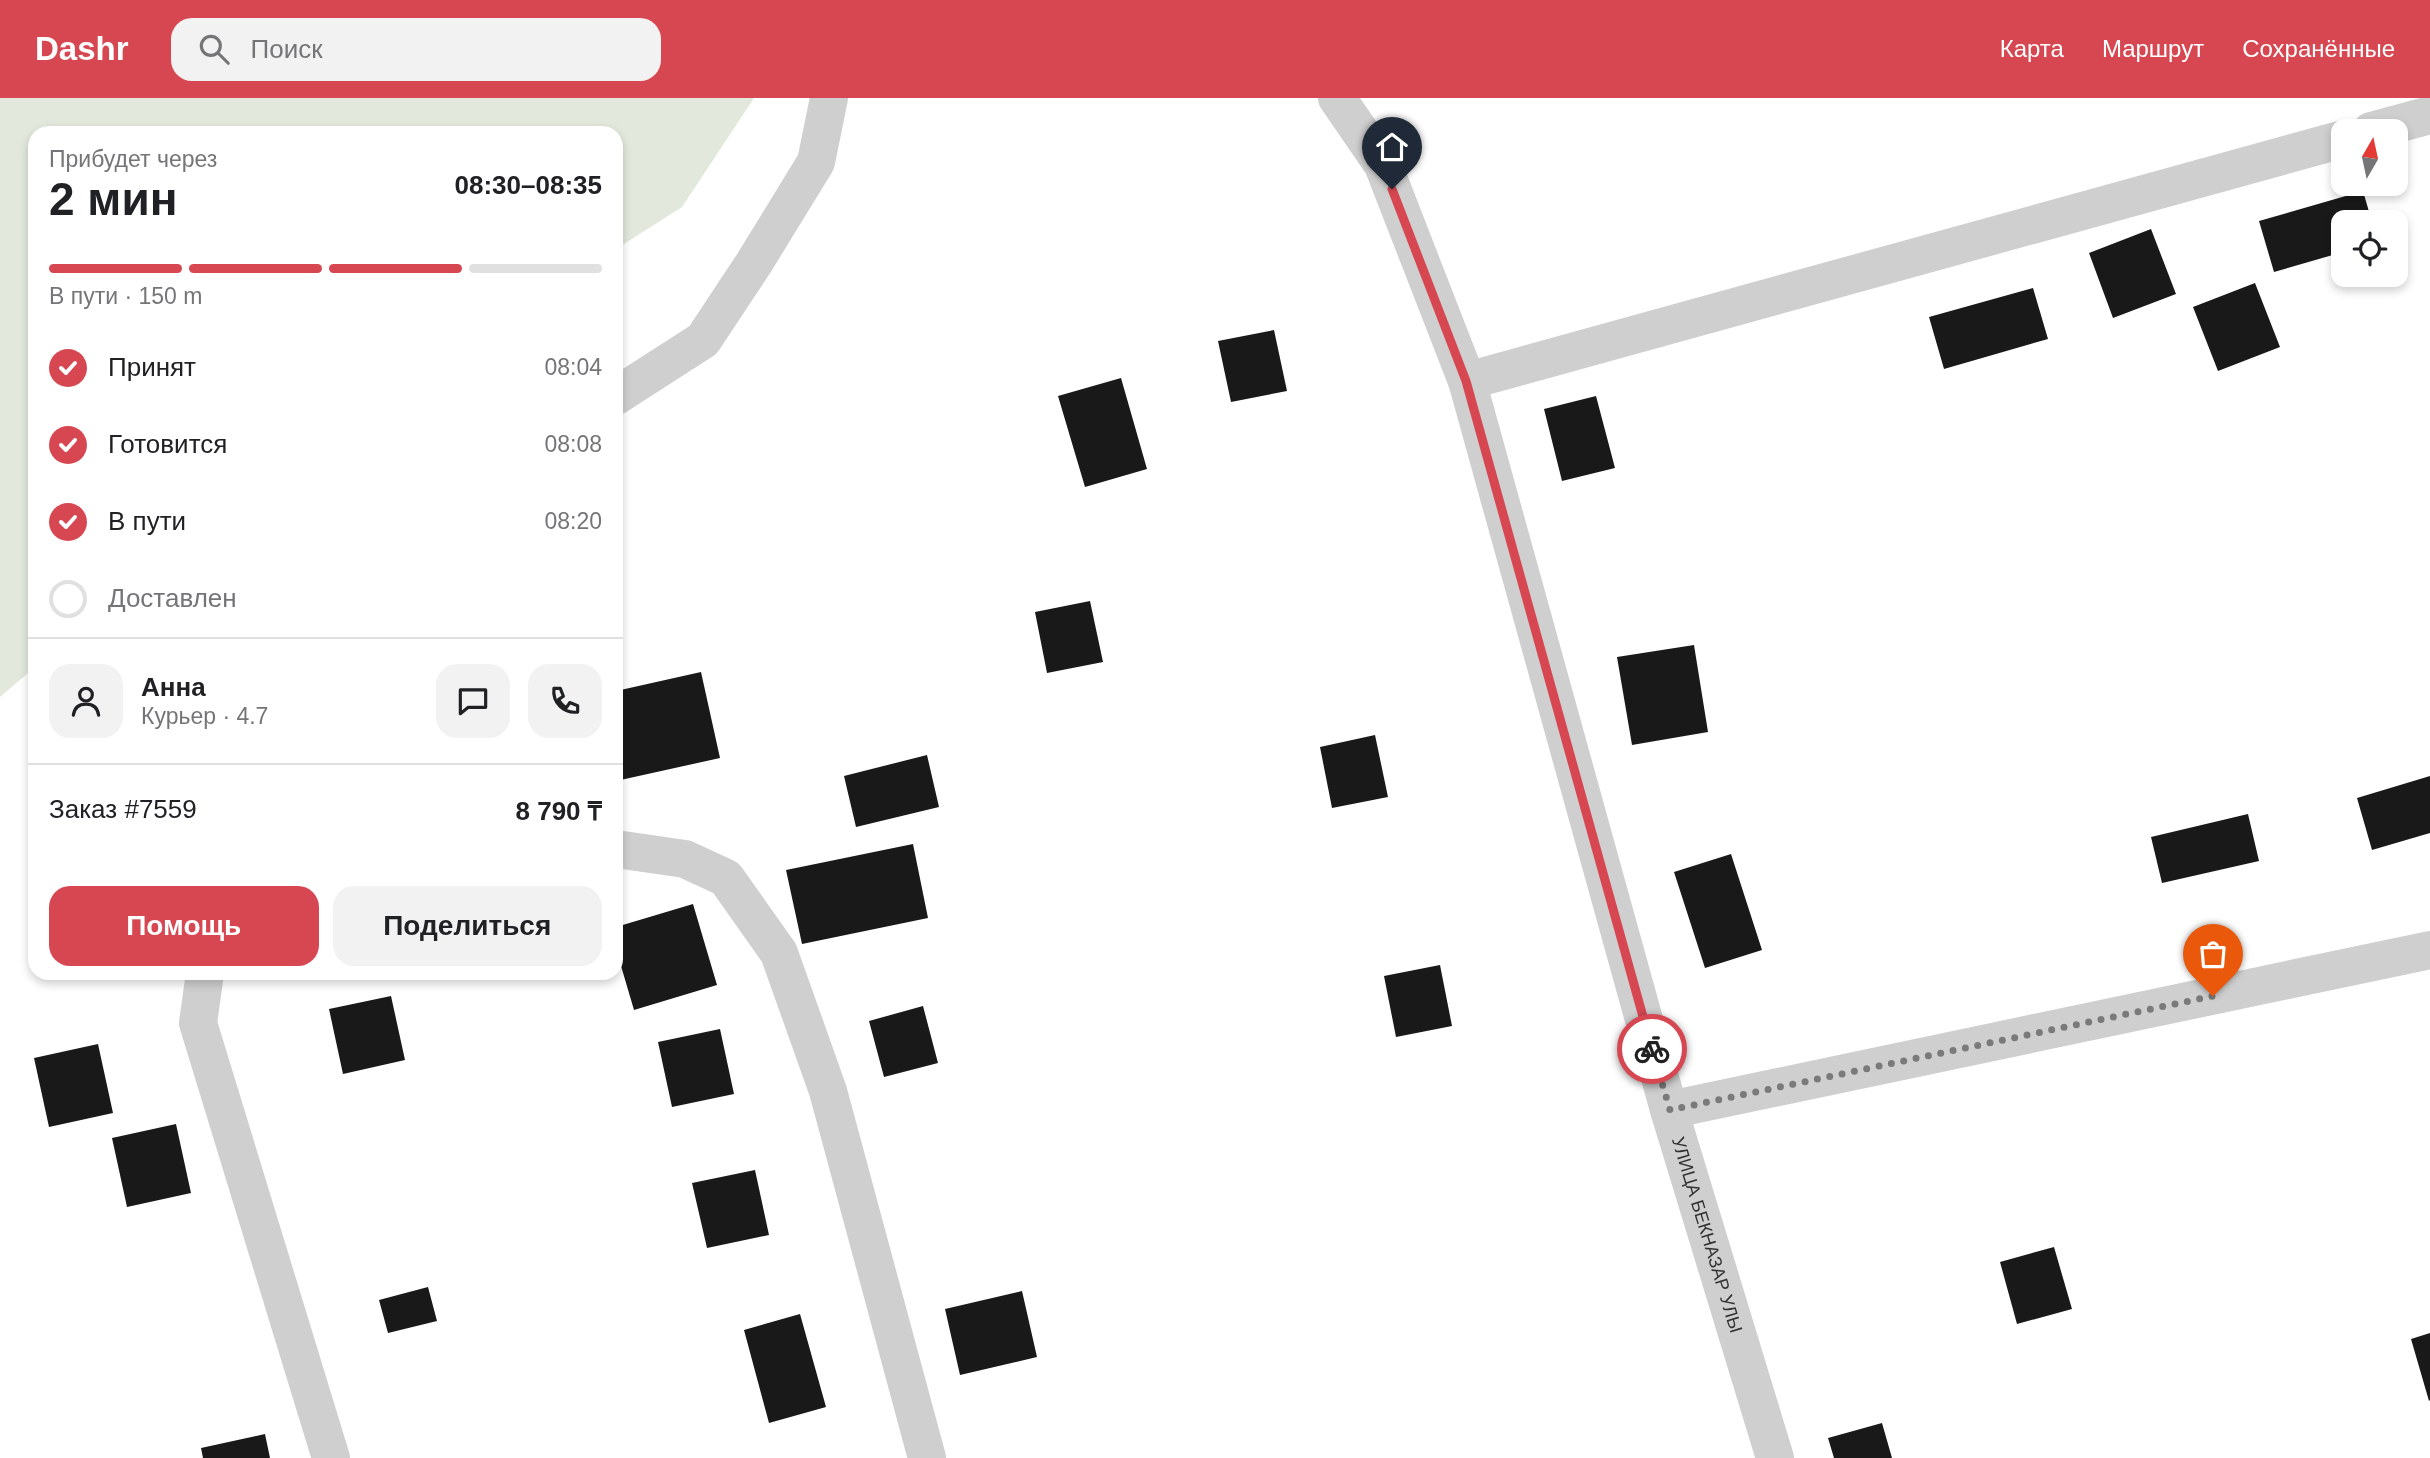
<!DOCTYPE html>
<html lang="ru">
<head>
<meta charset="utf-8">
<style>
	body { margin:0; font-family:Arial,sans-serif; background:#f2f2f2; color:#202124; height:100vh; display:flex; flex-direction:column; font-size:26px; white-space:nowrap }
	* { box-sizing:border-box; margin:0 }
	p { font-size:23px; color:#757577 }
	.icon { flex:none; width:38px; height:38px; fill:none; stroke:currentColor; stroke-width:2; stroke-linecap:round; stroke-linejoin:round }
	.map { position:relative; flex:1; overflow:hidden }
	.panel { position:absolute; left:28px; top:28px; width:595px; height:854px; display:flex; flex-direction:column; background:#fff; border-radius:21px; box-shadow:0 4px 10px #0003 }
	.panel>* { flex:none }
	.needle { width:46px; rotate:9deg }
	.tools { position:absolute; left:2331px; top:21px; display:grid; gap:14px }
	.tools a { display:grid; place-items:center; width:77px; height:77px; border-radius:14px; background:#fff; box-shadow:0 4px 10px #0003; font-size:35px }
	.pin { position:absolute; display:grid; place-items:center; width:60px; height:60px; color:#fff; margin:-72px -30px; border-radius:50% 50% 50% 0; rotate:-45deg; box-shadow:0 0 7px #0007 }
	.pin .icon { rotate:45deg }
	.courier { position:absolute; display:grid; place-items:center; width:70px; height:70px; margin:-35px; border:5px solid #d74752; border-radius:50%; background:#fff; color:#222; box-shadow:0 2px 9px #0007 }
	.headline em { font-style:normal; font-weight:700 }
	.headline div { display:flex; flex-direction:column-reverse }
	.headline { display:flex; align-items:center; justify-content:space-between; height:119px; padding:0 21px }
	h1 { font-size:46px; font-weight:700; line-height:52px }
	.bar { display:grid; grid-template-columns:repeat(4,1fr); gap:10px 7px; align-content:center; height:84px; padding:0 21px }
	.bar i { height:9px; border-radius:5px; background:#e0e0e0 }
	.bar .on { background:#d74752 }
	.bar p { grid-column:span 4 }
	.line { display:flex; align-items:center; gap:18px; padding:0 21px; border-top:2px solid #e0e0e0 }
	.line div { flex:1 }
	.round { display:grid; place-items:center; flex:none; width:74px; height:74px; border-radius:21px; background:#f2f2f2 }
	ol { padding:0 21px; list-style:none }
	li { display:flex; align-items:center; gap:21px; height:77px }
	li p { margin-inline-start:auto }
	li .icon { padding:7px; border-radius:50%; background:#d74752; color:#fff; stroke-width:4 }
	li:last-child { color:#757577 }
	li i { width:38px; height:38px; border:4px solid #e0e0e0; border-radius:50% }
	.button { display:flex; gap:14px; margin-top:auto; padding:14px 21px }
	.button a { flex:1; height:80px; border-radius:21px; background:#d74752; color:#fff; font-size:28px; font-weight:700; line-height:80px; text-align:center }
	.button a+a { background:#f2f2f2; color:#202124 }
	header { display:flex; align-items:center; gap:42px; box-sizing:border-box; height:98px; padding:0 35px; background:#d74752; color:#fff }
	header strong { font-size:33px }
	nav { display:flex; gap:38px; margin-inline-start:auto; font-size:24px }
	.search { width:490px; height:63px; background:#f2f2f2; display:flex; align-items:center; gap:18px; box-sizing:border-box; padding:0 24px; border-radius:21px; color:#757577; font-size:26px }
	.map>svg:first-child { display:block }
</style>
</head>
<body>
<header>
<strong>Dashr</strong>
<div class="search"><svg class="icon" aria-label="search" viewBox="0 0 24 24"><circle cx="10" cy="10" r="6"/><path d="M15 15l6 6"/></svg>Поиск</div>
<nav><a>Карта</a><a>Маршрут</a><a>Сохранённые</a></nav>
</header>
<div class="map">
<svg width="2430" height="1360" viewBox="0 0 2430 1360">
	<rect width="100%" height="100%" fill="#fff"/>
	<path fill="#e2e8dc" d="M0 0H754L682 109 616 151V35H35V569L0 599Z"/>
	<path fill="#191919" d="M2363 93 2372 124H2343V154L2274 174 2259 123Z
		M2151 131 2176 196 2113 220 2089 155Z
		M2255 185 2280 249 2218 273 2193 209Z
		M2033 190 2048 241 1944 271 1929 219Z
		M1274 232 1287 293 1231 304 1218 243Z
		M1121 280 1147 371 1085 389 1058 298Z
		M1596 298 1615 370 1562 383 1544 311Z
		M1090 503 1103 564 1047 575 1035 514Z
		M1694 547 1708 634 1632 647 1617 559Z
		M701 574 720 660 616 683V593Z
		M1375 637 1388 699 1332 710 1320 649Z
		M927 657 939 709 856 729 844 678Z
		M2430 678V735L2372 752 2357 700Z
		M2248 716 2259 763 2162 785 2151 739Z
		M913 746 928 820 802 846 786 772Z
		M1731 756 1762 852 1705 870 1674 774Z
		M693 806 717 887 634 912 616 851V829Z
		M1440 867 1452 928 1396 939 1384 878Z
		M391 898 405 962 343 976 329 911Z
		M923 908 938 965 884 979 869 923Z
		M720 931 734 996 672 1009 658 944Z
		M98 946 113 1015 49 1029 34 960Z
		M176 1026 191 1095 127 1109 112 1040Z
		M755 1072 769 1137 707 1150 692 1085Z
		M2054 1149 2072 1211 2017 1226 2000 1164Z
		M428 1189 437 1223 388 1235 379 1202Z
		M1022 1193 1037 1259 960 1277 945 1211Z
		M800 1216 826 1309 769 1325 744 1232Z
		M2430 1235V1302L2429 1303 2411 1241Z
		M1882 1325 1892 1360H1834L1828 1340Z
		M265 1336 270 1360H203L201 1350Z"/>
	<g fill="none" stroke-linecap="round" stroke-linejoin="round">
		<g stroke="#cfcfcf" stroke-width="38">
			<path id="s1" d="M1337 0 1383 67 1467 283 1669 1012 1775 1360"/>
			<path d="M2371 33 2430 17"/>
			<path d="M1467 283 2343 41"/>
			<path d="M616 298 703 242 754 165 816 64 829 0"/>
			<path d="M616 751 685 761 726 780 779 855 828 993 927 1360"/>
			<path d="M205 875 198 925 331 1360"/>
			<path d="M1669 1012 2430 852"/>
		</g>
	</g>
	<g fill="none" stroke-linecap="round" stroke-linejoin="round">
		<path stroke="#7a7a7a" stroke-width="7" stroke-dasharray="0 12.6" d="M1652 951 1670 1012 2213 898"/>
		<path stroke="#d74752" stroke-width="9" d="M1392 91 1466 283 1652 951"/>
	</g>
	<g text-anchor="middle" stroke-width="7" stroke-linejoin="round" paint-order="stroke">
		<g font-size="18" fill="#323232" stroke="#fff">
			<text dy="6" stroke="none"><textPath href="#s1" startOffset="1200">УЛИЦА БЕКНАЗАР УЛЫ</textPath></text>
		</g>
	</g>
</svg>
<div class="tools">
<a><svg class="needle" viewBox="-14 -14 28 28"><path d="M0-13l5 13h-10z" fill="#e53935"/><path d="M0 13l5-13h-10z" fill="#757577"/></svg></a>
<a><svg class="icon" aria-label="locate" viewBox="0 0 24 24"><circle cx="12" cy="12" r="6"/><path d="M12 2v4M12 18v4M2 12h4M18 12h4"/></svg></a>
</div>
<div class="pin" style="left:2213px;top:898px;background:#ea580c"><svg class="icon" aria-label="bag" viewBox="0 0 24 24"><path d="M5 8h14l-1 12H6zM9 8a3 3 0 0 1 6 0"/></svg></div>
<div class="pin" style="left:1392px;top:91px;background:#1f2937"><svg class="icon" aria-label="home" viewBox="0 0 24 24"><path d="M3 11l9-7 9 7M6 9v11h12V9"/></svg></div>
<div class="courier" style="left:1652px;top:951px"><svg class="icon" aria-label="bike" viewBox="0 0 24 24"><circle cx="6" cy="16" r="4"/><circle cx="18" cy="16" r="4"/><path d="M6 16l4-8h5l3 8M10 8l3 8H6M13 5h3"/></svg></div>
<section class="panel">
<div class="headline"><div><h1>2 мин</h1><p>Прибудет через</p></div><em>08:30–08:35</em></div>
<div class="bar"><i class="on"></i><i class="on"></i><i class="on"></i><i></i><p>В пути · 150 m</p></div>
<ol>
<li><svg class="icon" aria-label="check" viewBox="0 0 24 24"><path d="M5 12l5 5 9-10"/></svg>Принят<p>08:04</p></li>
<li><svg class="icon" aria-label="check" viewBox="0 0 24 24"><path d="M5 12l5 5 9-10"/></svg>Готовится<p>08:08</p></li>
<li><svg class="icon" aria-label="check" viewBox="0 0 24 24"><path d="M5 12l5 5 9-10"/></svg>В пути<p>08:20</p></li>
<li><i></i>Доставлен</li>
</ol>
<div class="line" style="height:126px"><a class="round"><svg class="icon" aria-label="person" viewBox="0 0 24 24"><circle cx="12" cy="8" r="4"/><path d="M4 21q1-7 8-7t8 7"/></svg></a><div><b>Анна</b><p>Курьер · 4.7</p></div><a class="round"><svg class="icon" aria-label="chat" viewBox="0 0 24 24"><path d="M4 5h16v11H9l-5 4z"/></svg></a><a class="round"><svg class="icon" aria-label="phone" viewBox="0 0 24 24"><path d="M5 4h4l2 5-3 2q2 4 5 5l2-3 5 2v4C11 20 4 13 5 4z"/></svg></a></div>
<div class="line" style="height:91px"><div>Заказ #7559</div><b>8 790 ₸</b></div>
<div class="button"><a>Помощь</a><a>Поделиться</a></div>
</section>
</div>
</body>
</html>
